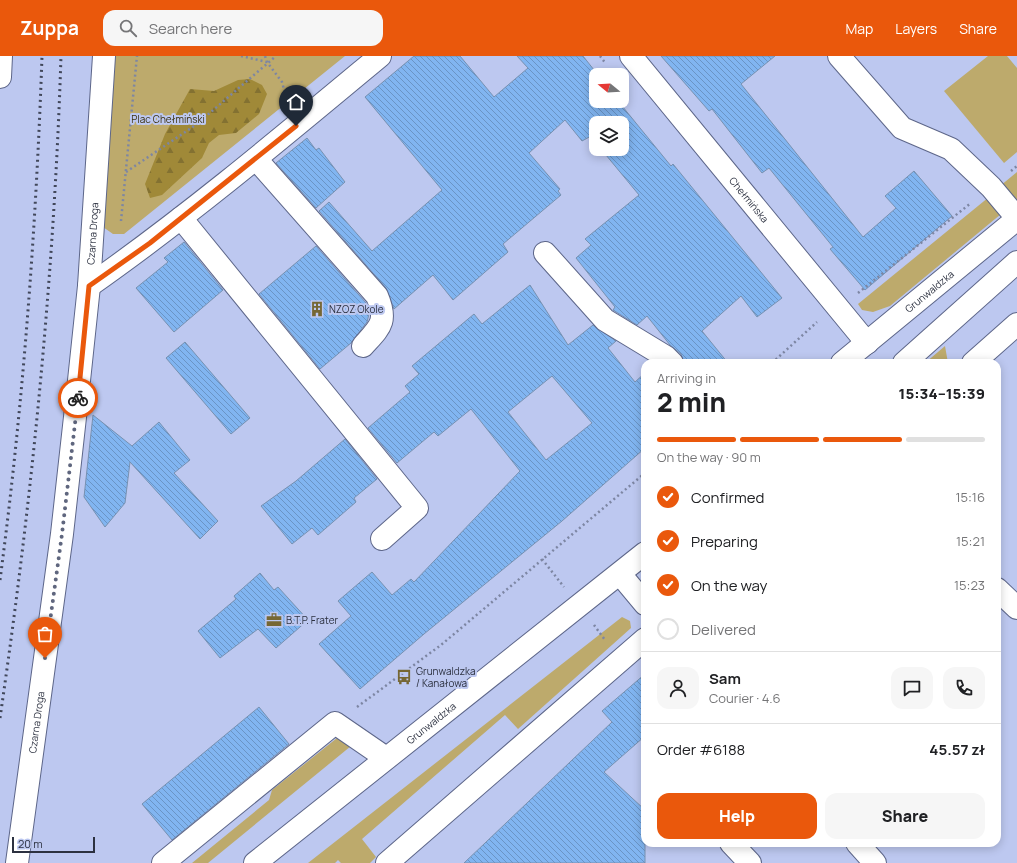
<!DOCTYPE html>
<html lang="en">
<head>
<meta charset="utf-8">
<style>
	body { margin:0; font-family:Manrope,sans-serif; background:#f6f6f6; color:#202124; height:100vh; display:flex; flex-direction:column; font-size:15px; white-space:nowrap }
	* { box-sizing:border-box; margin:0 }
	p { font-size:13px; color:#757577 }
	.icon { flex:none; width:22px; height:22px; fill:none; stroke:currentColor; stroke-width:2; stroke-linecap:round; stroke-linejoin:round }
	.map { position:relative; flex:1; overflow:hidden }
	.drawer { position:absolute; left:641px; top:303px; width:360px; height:488px; display:flex; flex-direction:column; background:#fff; border-radius:12px; box-shadow:0 2px 10px #0003 }
	.drawer>* { flex:none }
	.needle { width:26px; rotate:288deg }
	.tools { position:absolute; left:589px; top:12px; display:grid; gap:8px }
	.tools a { display:grid; place-items:center; width:40px; height:40px; border-radius:8px; background:#fff; box-shadow:0 2px 10px #0003; font-size:20px }
	.scale { position:absolute; left:12px; bottom:10px; width:83px; box-sizing:border-box; padding-left:4px; border:2px solid #2c3140; border-top:0; font-size:11px; line-height:14px; white-space:nowrap; color:#2c3140; -webkit-text-stroke:3px #bdc8f0; paint-order:stroke }
	.pin { position:absolute; display:grid; place-items:center; width:34px; height:34px; color:#fff; margin:-41px -17px; border-radius:50% 50% 50% 0; rotate:-45deg; box-shadow:0 0 4px #0007 }
	.pin .icon { rotate:45deg }
	.courier { position:absolute; display:grid; place-items:center; width:40px; height:40px; margin:-20px; border:3px solid #ea580c; border-radius:50%; background:#fff; color:#222; box-shadow:0 1px 5px #0007 }
	.head em { font-style:normal; font-weight:800 }
	.head div { display:flex; flex-direction:column-reverse }
	.head { display:flex; align-items:center; justify-content:space-between; height:68px; padding:0 16px }
	h1 { font-size:26px; font-weight:800; line-height:30px }
	.bar { display:grid; grid-template-columns:repeat(4,1fr); gap:6px 4px; align-content:center; height:48px; padding:0 16px }
	.bar i { height:5px; border-radius:3px; background:#e0e0e0 }
	.bar .selected { background:#ea580c }
	.bar p { grid-column:span 4 }
	.line { display:flex; align-items:center; gap:10px; padding:0 16px; border-top:1px solid #e0e0e0 }
	.line div { flex:1 }
	.round { display:grid; place-items:center; flex:none; width:42px; height:42px; border-radius:12px; background:#f6f6f6 }
	ol { padding:0 16px; list-style:none }
	li { display:flex; align-items:center; gap:12px; height:44px }
	li p { margin-inline-start:auto }
	li .icon { padding:4px; border-radius:50%; background:#ea580c; color:#fff; stroke-width:4 }
	li:last-child { color:#757577 }
	li i { width:22px; height:22px; border:2px solid #e0e0e0; border-radius:50% }
	.cta { display:flex; gap:8px; margin-top:auto; padding:8px 16px }
	.cta a { flex:1; height:46px; border-radius:12px; background:#ea580c; color:#fff; font-size:16px; font-weight:800; line-height:46px; text-align:center }
	.cta a+a { background:#f6f6f6; color:#202124 }
	header { display:flex; align-items:center; gap:24px; box-sizing:border-box; height:56px; padding:0 20px; background:#ea580c; color:#fff }
	header strong { font-size:19px }
	nav { display:flex; gap:22px; margin-inline-start:auto; font-size:14px }
	.search { width:280px; height:36px; background:#f6f6f6; display:flex; align-items:center; gap:10px; box-sizing:border-box; padding:0 14px; border-radius:12px; color:#757577; font-size:15px }
	.map>svg:first-child { display:block }
</style>
</head>
<body>
<header>
<strong>Zuppa</strong>
<div class="search"><svg class="icon" aria-label="search" viewBox="0 0 24 24"><circle cx="10" cy="10" r="6"/><path d="M15 15l6 6"/></svg>Search here</div>
<nav><a>Map</a><a>Layers</a><a>Share</a></nav>
</header>
<div class="map">
<svg width="1017" height="807" viewBox="0 0 1017 807">
	<defs>
		<pattern id="forest-firs" width="22" height="20" patternUnits="userSpaceOnUse"><rect width="22" height="20" fill="#a08938"/><path d="M5 1l3.5 6h-7zM16 11l3.5 6h-7z" fill="#837131"/></pattern>
		<pattern id="building-back-hatch" width="6" height="6" patternUnits="userSpaceOnUse"><rect width="6" height="6" fill="#81b5f1"/><path d="M-1 5l2 2M0 0l6 6M5-1l2 2" fill="none" stroke="#6a94c5"/></pattern>
	</defs>
	<rect width="100%" height="100%" fill="#bdc8f0"/>
	<path fill="#bdaa6c" d="M105 0H345L124 178H113L103 171Z
		M988 0H1007L1017 12V96L1004 107 944 35Z
		M1017 116V143H1014L1000 130Z
		M989 141 1000 155V159L995 163 890 250 873 256 862 254 858 248Z
		M945 290 948 307H925Z
		M622 561 630 565 631 572 518 673 505 659 362 783 376 801 370 807H341L338 804 335 807H308Z
		M337 682 351 690 208 807H192L269 744 272 734Z"/>
	<path fill="url(#forest-firs)" d="M250 23 262 29 267 38 259 58 236 77 219 79 209 87 202 102 162 139 150 142 145 128 165 78 190 33 214 35 238 24Z"/>
	<path fill="url(#building-back-hatch)" stroke="#7791b1" fill-rule="evenodd" d="M414 0H460L494 41 528 12 517 0H583L598 19H596V45H618L671 110 673 108 782 242 757 261 741 240 702 275 728 307H684L681 298 670 289 647 260 637 269 613 254 615 251 576 202 591 189 585 183 639 139 601 93H622V67H596V87L591 80 582 85 565 64 529 97 560 133 558 135 561 139 503 188 508 196 453 244 433 219 394 253 386 232 319 155 329 146 372 195 442 134 365 41Z
		M661 0H775L741 28 863 181 896 152 885 140 914 115 952 160 865 234 830 193 833 191 769 112 762 117 712 53 709 55Z
		M307 82 316 94 319 92 345 126 316 152 276 107Z
		M184 186 223 234 174 276 136 232 168 206 164 202Z
		M316 190 366 247 369 258 367 266 351 287 320 313 259 238Z
		M530 229 568 289 593 269 616 285 608 292 635 326 645 317V392L562 465 424 578 360 633 319 588 351 560 338 545 372 516 392 539 411 523 414 526 520 415 471 353 438 380 434 376 397 407 368 372 410 336 405 330 419 318 412 310 474 258 482 268ZM552 320 592 367 546 404 508 356Z
		M185 286 250 362 231 378 166 302Z
		M93 359 132 390 159 366 190 404 174 417 218 465 200 483 130 406 125 447 105 471 84 441Z
		M345 383 377 423 354 442 356 446 318 479 312 472 292 488 261 450 296 425Z
		M260 517 274 534 278 531 308 564 276 592 258 573 220 602 198 575 236 543 234 540Z
		M645 618V680L604 716 645 754V807H464L612 666 602 655Z
		M259 651 289 688 172 784 142 748Z"/>
	<g fill="none" stroke-linecap="round" stroke-linejoin="round">
		<defs>
			<g id="minor">
				<path id="s1" d="M631 0 867 287"/>
				<path d="M839 0 902 72 951 93 991 131 1017 162"/>
				<path d="M0 21 1 0"/>
				<path d="M256 103 377 240C388 266 380 271 363 290"/>
				<path d="M181 162 417 452 382 483"/>
				<path d="M545 197 605 264 666 301 672 307"/>
				<path d="M89 230C190 159 285 79 380 0"/>
				<path d="M973 307 1017 268"/>
				<path d="M620 518 645 548"/>
				<path d="M997 533 1017 552"/>
				<path d="M731 787 750 807"/>
				<path d="M857 787 875 807"/>
				<path id="s2" d="M17 807 62 478 78 334 89 230 104 0"/>
				<path d="M163 807 335 667 386 702"/>
				<path d="M387 807 645 583"/>
			</g>
			<g id="major">
				<path id="s3" d="M842 307 1017 163"/>
				<path d="M904 307 1017 206"/>
				<path id="s4" d="M255 807 645 497"/>
			</g>
		</defs>
		<use href="#minor" stroke="#5d6689" stroke-width="24"/>
		<use href="#major" stroke="#5d6689" stroke-width="24"/>
		<path stroke="#7d86a3" stroke-width="2.5" stroke-dasharray="2 3" stroke-linecap="butt" d="M241 0 267 6
			M265 0 267 6 282 26 287 45
			M600 0 606 8
			M1011 115 1017 110
			M126 116 197 68 276 0
			M121 165 137 0
			M858 237 971 147
			M772 307 817 266
			M542 503 564 531
			M594 569 605 584
			M357 651 441 589 645 417"/>
		<use href="#minor" stroke="#fff" stroke-width="22"/>
		<use href="#major" stroke="#fff" stroke-width="22"/>
		<path stroke="#41475a" stroke-width="3" stroke-dasharray="2 4" stroke-linecap="butt" d="M0 524C23 350 36 175 42 0
			M0 662C32 442 54 222 61 0"/>
	</g>
	<g fill="none" stroke-linecap="round" stroke-linejoin="round">
		<path stroke="#5f667e" stroke-width="4" stroke-dasharray="0 7.2" d="M45 602 62 478 78 342"/>
		<path stroke="#ea580c" stroke-width="5" d="M78 342 89 230 150 187 296 70"/>
	</g>
	<defs>
		<symbol id="building-bare" viewBox="-9 -9 18 18"><path d="M-4-6H4V6H1V3H-1V6H-4ZM-2.5-4.3h1.7v1.8h-1.7ZM.8-4.3h1.7v1.8H.8ZM-2.5-1h1.7V.8h-1.7ZM.8-1h1.7V.8H.8Z" fill="#766734" stroke="#bdc8f0" stroke-width="2.5" paint-order="stroke"/></symbol>
		<symbol id="office-bare" viewBox="-9 -9 18 18"><path d="M-6-3h4V-5.5h4V-3h4V5H-6ZM-1-4.5V-3h2v-1.5ZM-6 0V1H6V0Z" fill="#766734" stroke="#bdc8f0" stroke-width="2.5" paint-order="stroke"/></symbol>
		<symbol id="bus-bare" viewBox="-9 -9 18 18"><path d="M-5-6H5V4H4V6H2V4H-2V6H-4V4H-5ZM-3.5-4V0h7V-4ZM-3.5 1.2v1.5H-2V1.2ZM2 1.2v1.5H3.5V1.2Z" fill="#766734" stroke="#bdc8f0" stroke-width="2.5" paint-order="stroke"/></symbol>
	</defs>
	<g fill-rule="evenodd">
		<use href="#building-bare" x="306" y="242" width="22" height="22"/>
		<use href="#office-bare" x="263" y="553" width="22" height="22"/>
		<use href="#bus-bare" x="393" y="610" width="22" height="22"/>
	</g>
	<g text-anchor="middle" stroke-width="4" stroke-linejoin="round" paint-order="stroke">
		<g font-size="10" fill="#3a300d" stroke="#bdc8f0">
			<text x="168" y="67">Plac Chełmiński</text>
		</g>
		<g font-size="10" fill="#2c3140" stroke="#bdc8f0">
			<text dy="4" stroke="none"><textPath href="#s1" startOffset="186">Chełmińska</textPath></text>
			<text dy="4" stroke="none"><textPath href="#s2" startOffset="634">Czarna Droga</textPath></text>
			<text dy="4" stroke="none"><textPath href="#s3" startOffset="113">Grunwaldzka</textPath></text>
			<text dy="4" stroke="none"><textPath href="#s2" startOffset="142">Czarna Droga</textPath></text>
			<text dy="4" stroke="none"><textPath href="#s4" startOffset="225">Grunwaldzka</textPath></text>
		</g>
		<g font-size="10" fill="#2c3140" stroke="#bdc8f0" text-anchor="start">
			<text x="329" y="257">NZOZ Okole</text>
			<text x="286" y="568">B.T.P. Frater</text>
			<text x="416" y="619">Grunwaldzka<tspan x="416" dy="12">/ Kanałowa</tspan></text>
		</g>
	</g>
</svg>
<div class="tools">
<a><svg class="needle" viewBox="-14 -14 28 28"><path d="M0-13l5 13h-10z" fill="#e53935"/><path d="M0 13l5-13h-10z" fill="#757577"/></svg></a>
<a><svg class="icon" aria-label="layers" viewBox="0 0 24 24"><path d="M12 4l9 5-9 5-9-5zM3 14l9 5 9-5"/></svg></a>
</div>
<div class="scale">20 m</div>
<div class="pin" style="left:45px;top:602px;background:#ea580c"><svg class="icon" aria-label="bag" viewBox="0 0 24 24"><path d="M5 8h14l-1 12H6zM9 8a3 3 0 0 1 6 0"/></svg></div>
<div class="pin" style="left:296px;top:70px;background:#1f2937"><svg class="icon" aria-label="home" viewBox="0 0 24 24"><path d="M3 11l9-7 9 7M6 9v11h12V9"/></svg></div>
<div class="courier" style="left:78px;top:342px"><svg class="icon" aria-label="bike" viewBox="0 0 24 24"><circle cx="6" cy="16" r="4"/><circle cx="18" cy="16" r="4"/><path d="M6 16l4-8h5l3 8M10 8l3 8H6M13 5h3"/></svg></div>
<section class="drawer">
<div class="head"><div><h1>2 min</h1><p>Arriving in</p></div><em>15:34–15:39</em></div>
<div class="bar"><i class="selected"></i><i class="selected"></i><i class="selected"></i><i></i><p>On the way · 90 m</p></div>
<ol>
<li><svg class="icon" aria-label="check" viewBox="0 0 24 24"><path d="M5 12l5 5 9-10"/></svg>Confirmed<p>15:16</p></li>
<li><svg class="icon" aria-label="check" viewBox="0 0 24 24"><path d="M5 12l5 5 9-10"/></svg>Preparing<p>15:21</p></li>
<li><svg class="icon" aria-label="check" viewBox="0 0 24 24"><path d="M5 12l5 5 9-10"/></svg>On the way<p>15:23</p></li>
<li><i></i>Delivered</li>
</ol>
<div class="line" style="height:72px"><a class="round"><svg class="icon" aria-label="person" viewBox="0 0 24 24"><circle cx="12" cy="8" r="4"/><path d="M4 21q1-7 8-7t8 7"/></svg></a><div><b>Sam</b><p>Courier · 4.6</p></div><a class="round"><svg class="icon" aria-label="chat" viewBox="0 0 24 24"><path d="M4 5h16v11H9l-5 4z"/></svg></a><a class="round"><svg class="icon" aria-label="phone" viewBox="0 0 24 24"><path d="M5 4h4l2 5-3 2q2 4 5 5l2-3 5 2v4C11 20 4 13 5 4z"/></svg></a></div>
<div class="line" style="height:52px"><div>Order #6188</div><b>45.57 zł</b></div>
<div class="cta"><a>Help</a><a>Share</a></div>
</section>
</div>
</body>
</html>
